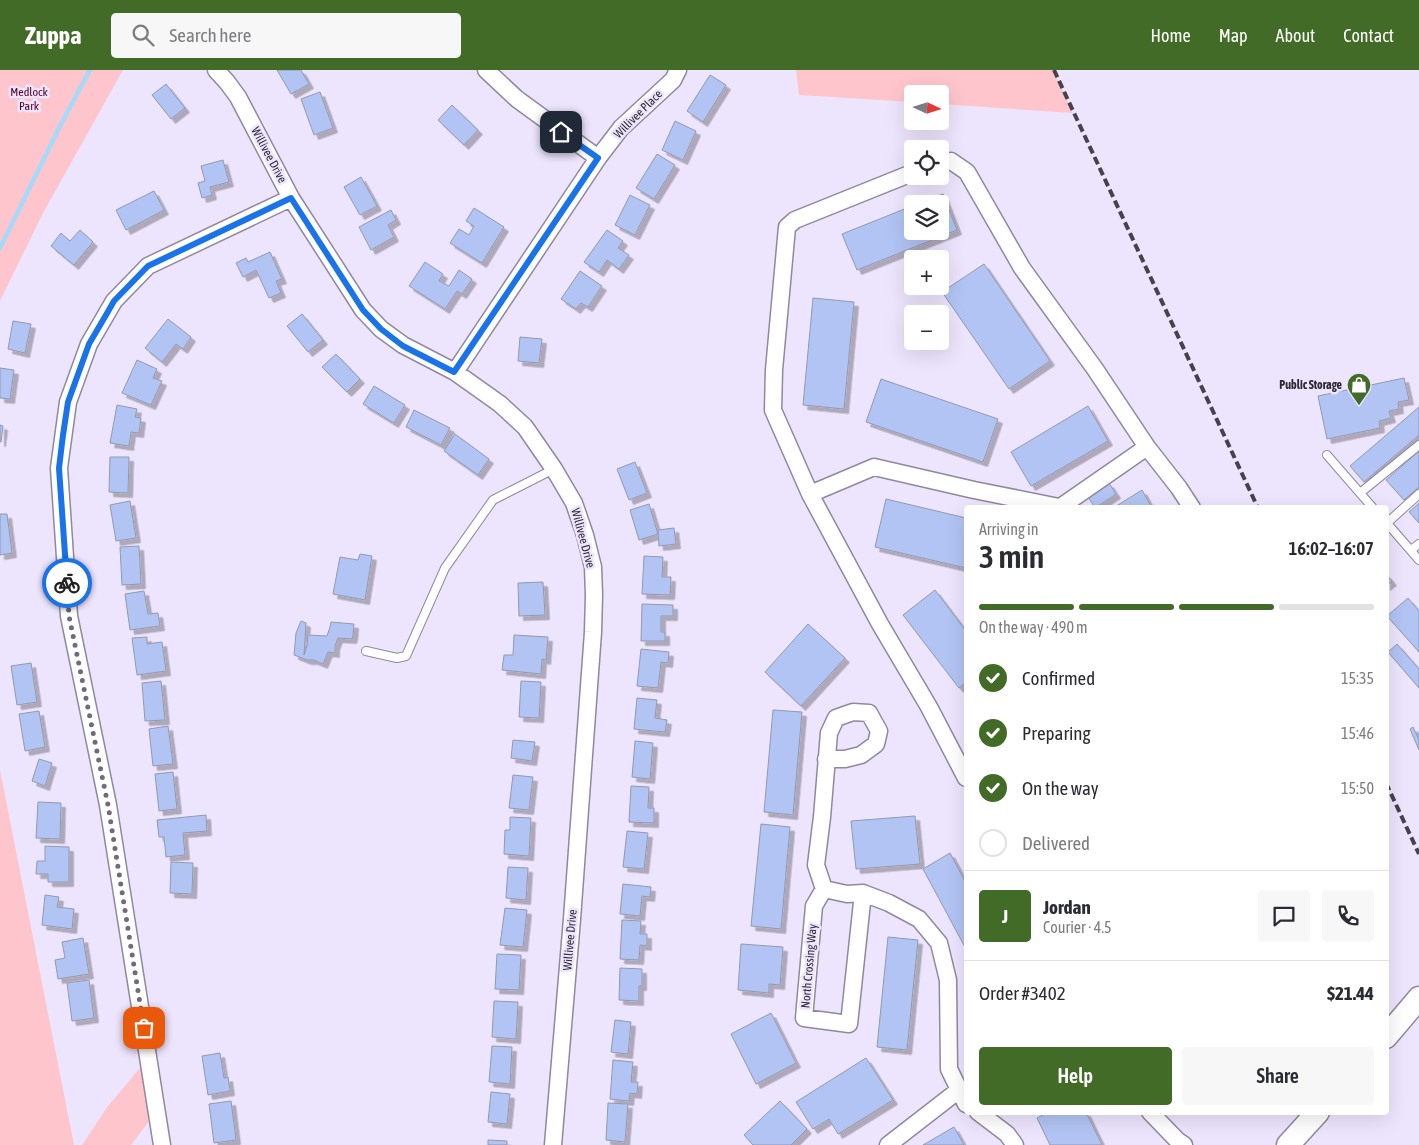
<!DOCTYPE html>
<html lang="en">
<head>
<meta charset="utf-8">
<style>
	body { margin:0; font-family:"Asap Condensed",sans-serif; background:#f7f7f7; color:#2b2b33; height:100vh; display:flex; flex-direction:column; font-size:19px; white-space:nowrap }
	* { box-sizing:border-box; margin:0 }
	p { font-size:16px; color:#7c7c81 }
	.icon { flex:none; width:28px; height:28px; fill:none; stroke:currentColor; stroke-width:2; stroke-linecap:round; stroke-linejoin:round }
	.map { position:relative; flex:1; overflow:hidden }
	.panel { position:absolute; left:964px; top:435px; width:425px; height:610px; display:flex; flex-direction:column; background:#fff; border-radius:5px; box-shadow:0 5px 20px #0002 }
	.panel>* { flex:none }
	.needle { width:32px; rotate:94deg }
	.fabs { position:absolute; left:904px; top:15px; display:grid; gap:10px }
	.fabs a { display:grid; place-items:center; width:45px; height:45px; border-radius:5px; background:#fff; box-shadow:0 5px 20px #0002; font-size:25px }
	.pin { position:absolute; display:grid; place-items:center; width:42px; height:42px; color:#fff; margin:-21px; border-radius:10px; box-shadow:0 2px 8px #0006 }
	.courier { position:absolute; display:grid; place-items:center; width:50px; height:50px; margin:-25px; border:4px solid #1a73e8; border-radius:50%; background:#fff; color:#222; box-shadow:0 1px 6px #0007 }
	.head em { font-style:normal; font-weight:600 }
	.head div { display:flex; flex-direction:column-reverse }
	.head { display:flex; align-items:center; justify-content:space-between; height:85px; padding:0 15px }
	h1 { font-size:32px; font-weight:600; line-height:38px }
	.bar { display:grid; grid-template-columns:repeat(4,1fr); gap:8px 5px; align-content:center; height:60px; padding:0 15px }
	.bar i { height:6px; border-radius:4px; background:#e1e1e2 }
	.bar .selected { background:#426b27 }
	.bar p { grid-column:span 4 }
	.line { display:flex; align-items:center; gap:12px; padding:0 15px; border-top:1px solid #e1e1e2 }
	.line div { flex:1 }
	.round { display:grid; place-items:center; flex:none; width:52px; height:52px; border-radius:5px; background:#f7f7f7 }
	ol { padding:0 15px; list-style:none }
	li { display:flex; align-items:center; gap:15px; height:55px }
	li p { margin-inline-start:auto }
	li .icon { padding:5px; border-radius:50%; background:#426b27; color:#fff; stroke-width:4 }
	li:last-child { color:#7c7c81 }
	li i { width:28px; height:28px; border:2px solid #e1e1e2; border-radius:50% }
	.cta { display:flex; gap:10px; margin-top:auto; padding:10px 15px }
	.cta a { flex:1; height:58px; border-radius:5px; background:#426b27; color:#fff; font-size:20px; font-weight:600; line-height:58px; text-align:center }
	.cta a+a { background:#f7f7f7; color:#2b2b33 }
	header { display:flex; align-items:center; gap:30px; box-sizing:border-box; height:70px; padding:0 25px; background:#426b27; color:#fff }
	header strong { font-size:24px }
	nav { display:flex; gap:28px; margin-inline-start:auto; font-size:18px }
	.search { width:350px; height:45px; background:#f7f7f7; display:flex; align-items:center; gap:12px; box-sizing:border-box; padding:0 18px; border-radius:5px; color:#7c7c81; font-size:19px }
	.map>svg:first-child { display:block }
</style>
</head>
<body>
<header>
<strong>Zuppa</strong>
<div class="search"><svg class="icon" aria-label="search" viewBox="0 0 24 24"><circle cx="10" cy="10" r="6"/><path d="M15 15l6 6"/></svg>Search here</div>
<nav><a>Home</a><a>Map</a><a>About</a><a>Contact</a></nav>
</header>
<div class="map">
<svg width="1419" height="1075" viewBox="0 0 1419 1075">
	<defs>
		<filter id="shadow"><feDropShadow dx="4.5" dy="4.5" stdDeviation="0" flood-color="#0004"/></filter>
	</defs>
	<rect width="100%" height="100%" fill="#ede5fd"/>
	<path fill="#fec5cd" d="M0 0H123L43 143 0 231Z
		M796 0H1053L1073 43 940 34V24H912V32L799 25Z
		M0 700 74 1075H0Z
		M145 992 153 1046 131 1075H82L108 1036Z"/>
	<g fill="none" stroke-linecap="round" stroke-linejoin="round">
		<path stroke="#a5dafa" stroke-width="4.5" d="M0 178 61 54 90 0"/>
	</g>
	<path fill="#b2c4f4" stroke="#9199af" filter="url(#shadow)" d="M277 0H301L309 14 291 24Z
		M710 5 726 15 703 52 687 41Z
		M166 14 185 38 171 49 152 25Z
		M320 22 333 58 314 65 301 29Z
		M452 35 478 60 464 75 438 50Z
		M675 51 696 61 683 90 662 80Z
		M657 84 675 95 654 129 636 118Z
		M223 90 229 112 210 117 212 125 202 128 198 113 205 111 201 96Z
		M361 107 377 136 360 145 344 117Z
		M154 121 164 140 126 160 116 140Z
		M943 124 957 160 857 200 842 164 912 136V161H940V134H917Z
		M630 125 650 135 635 165 615 155Z
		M474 138 504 157 482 193 450 173 459 159 469 165 474 156 466 151Z
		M391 140 396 150 388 155 394 167 371 180 359 157Z
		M80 160 93 172 74 195 51 176 61 163 70 171Z
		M607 160 623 171 618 178 629 185 619 199 607 190 599 202 584 192Z
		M270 182 282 209 276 211 281 223 269 228 256 200 243 207 236 193 246 188 248 192Z
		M425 192 443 204 439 211 449 216 459 200 472 209 462 224 457 221 445 239 409 216Z
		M984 194 1050 291 1009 319 942 222Z
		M580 201 602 216 588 237 581 233 576 239 561 229Z
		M813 228 854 232 844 339 803 335Z
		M302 244 323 270 308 282 287 256Z
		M168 249 191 267 183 279 176 274 162 292 145 278Z
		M13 251 31 254 25 283 8 279Z
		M520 267 542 269 539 293 518 291Z
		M336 284 360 309 347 322 322 297Z
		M137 290 157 299 153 308 162 311 151 335 122 323Z
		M0 298 14 300 10 329 0 328Z
		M1404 308 1409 330 1398 332 1399 339 1389 341 1391 348 1379 351 1380 358 1327 369 1318 326Z
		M881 309 998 349 983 392 866 352Z
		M374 316 405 335 394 353 363 334Z
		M117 335 137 339 135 347 141 348 139 363 131 362 129 376 110 373Z
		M1088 336 1108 371 1031 416 1011 382Z
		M1419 337V365L1364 412 1350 396Z
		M414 340 450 358 441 375 406 357Z
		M0 355 3 356 1 372H0Z
		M455 364 489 389 478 405 444 381Z
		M1419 381V417L1404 430 1386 410Z
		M110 387H129L128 423 109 422Z
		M635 392 647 423 629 430 617 399Z
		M1109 413 1116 424 1095 438 1088 427Z
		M1142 420 1152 438H1113Z
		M886 429 966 448V498L875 477Z
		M130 431 136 468 116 471 110 435Z
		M1419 433V453L1409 442Z
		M649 434 658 464 639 470 630 440Z
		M0 444H7L12 483 0 485Z
		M674 458 676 474 659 476 658 460Z
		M139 476 141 514 122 515 120 477Z
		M360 484 372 486 365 530 333 524 340 487 358 490Z
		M644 486 663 487 662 507H671L670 525 642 524Z
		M1386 504 1392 511 1386 516Z
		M543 512 545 545 519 546 518 513Z
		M935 520 966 561V612L959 618 903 545Z
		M144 521 148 544 158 543 160 556 130 560 125 524Z
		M1408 528 1419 541V582L1387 546Z
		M642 534 673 535V546H661V562H665V571H641Z
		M301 551 306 553 304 585 307 576 308 565 327 566 330 557 331 552 354 554 353 566 352 569 338 568 335 576V583L328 582 323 594 314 590H307L294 585 296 563Z
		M808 554 845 588 801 636 765 602Z
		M514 565 548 567 546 590 542 589 541 604 502 600 504 585H513Z
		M147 567V574L162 572 166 601 137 605 132 568Z
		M1397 574 1419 599V618L1388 582Z
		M641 579 669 582 668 593 661 592 658 618 637 616Z
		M31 593 37 632 17 635 11 596Z
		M161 611 165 650 145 651 142 613Z
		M521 611 541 612 539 648 519 647Z
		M637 628 657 630 655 648 667 650 665 662 634 659Z
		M773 640 802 642 793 745 764 742Z
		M39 641 45 677 25 681 19 644Z
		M168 656 173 694 153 696 149 659Z
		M1413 657 1419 670V680L1410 659Z
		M513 670 535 672 532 691 511 688Z
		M635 671 653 673 650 709 632 707Z
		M39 689 52 693 45 716 32 711Z
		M173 702 177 739 159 741 155 704Z
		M513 705 533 707 529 740 509 738Z
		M631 716 649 717 648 738H654V753L629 752Z
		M38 732 61 733 60 769 36 768Z
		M206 745 207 761 183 763 185 785 166 787 164 767H159L157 750Z
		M915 746 920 794 856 799 851 751Z
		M510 747 531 748 529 786 504 784 505 760H510Z
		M761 754 790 757 781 859 751 856Z
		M627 761 648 763 644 799 623 797Z
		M45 776 69 777V812H48V804H36L37 791H45Z
		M950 783 966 813V879L923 799Z
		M171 792 193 793 192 824 170 823Z
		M508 797 528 798 526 830 506 828Z
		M623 814 651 817 650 827 642 826 640 846 620 844Z
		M45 825 59 827 57 837 74 839 72 859 42 855Z
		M505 838 527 840 523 877 500 875Z
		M622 850 641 851 640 864H647V876L640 875 639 890 620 889Z
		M888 867 918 870 907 980 877 977Z
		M83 868 89 904 58 909 55 890 65 888 62 872Z
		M741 874 783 877 780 915 769 914V923L738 920Z
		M497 884 521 885 519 920 495 919Z
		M620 898 642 899V916H639V931L619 930Z
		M89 910 94 948 72 951 67 913Z
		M494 931 518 932 516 969 492 967Z
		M771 943 796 993 756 1014 731 964Z
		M615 950 631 952 628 984 611 982Z
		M492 976 512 977 510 1014 489 1012Z
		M220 983 224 1008 228 1007 230 1021 208 1025 202 986Z
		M866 988 893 1030 838 1064 829 1049 813 1059 796 1032Z
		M613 990 633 992 631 1012H638L637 1024 630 1023 629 1031 610 1029Z
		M491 1022 510 1024 507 1054 488 1052Z
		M231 1031 236 1070 214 1073 209 1034Z
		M780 1031 807 1059 791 1075H753L744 1065Z
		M608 1033 628 1034 625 1072 606 1070Z
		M1048 1042H1086L1102 1075H1050L1037 1048Z
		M954 1057 964 1075H923Z
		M488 1070 507 1071V1075H488Z"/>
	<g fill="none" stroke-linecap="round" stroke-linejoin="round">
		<defs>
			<path id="lane" d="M1327 385 1373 438
				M1360 423 1419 375
				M1386 452 1419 490
				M1387 453 1419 424
				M1411 480 1419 474
				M366 581 397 588 406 586 445 498 493 430 554 399"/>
			<path id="street" d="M216 0 227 12 238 27 291 128 363 240 381 259 403 275 455 302 500 334 525 357 554 399 574 433 585 465 593 497 594 525 593 562 572 849 553 1075
				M486 0 517 29 598 88 621 58 673 10 678 0
				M940 93 951 91 967 102 1022 198 1095 299 1147 377 1179 418 1192 438
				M912 103 795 150 787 157 774 300 773 340 810 424 880 554 929 637 966 708
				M455 302 598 88
				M810 424 874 397 974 420 1059 437
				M1059 438 1147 377
				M826 689H845L861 685 876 674 879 661 869 643 853 642 836 648 829 663 822 747 816 795 824 819 847 824 863 823 889 833 919 849 939 873 948 910 949 999 966 1034
				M824 819 814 836 804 948 849 954 863 823
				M978 1042 1007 1064 1015 1075
				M1150 1042 1178 1071 1184 1075
				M162 1075 108 735 69 546 59 398 68 332 89 274 114 231 148 196 291 128
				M888 1075 959 1020"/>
			<path id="secondary" d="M1386 967 1419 928
				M1288 1075 1318 1042"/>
		</defs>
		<use href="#lane" stroke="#90889d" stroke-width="10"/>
		<use href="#street" stroke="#90889d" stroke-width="19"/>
		<use href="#secondary" stroke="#90889d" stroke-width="25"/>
		<use href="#lane" stroke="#fff" stroke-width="8"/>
		<use href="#street" stroke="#fff" stroke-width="16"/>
		<use href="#secondary" stroke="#fff" stroke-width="22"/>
		<path stroke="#45424d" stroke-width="4" stroke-dasharray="8 4" stroke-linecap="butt" d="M1054 0 1258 438
			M1386 713 1419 784"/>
	</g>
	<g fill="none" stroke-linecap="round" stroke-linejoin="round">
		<path stroke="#706b7a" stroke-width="5" stroke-dasharray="0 9" d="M67 513 69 546 108 735 144 958"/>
		<path stroke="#1a73e8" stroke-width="6" d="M67 513 59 398 63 365 68 332 89 274 106 245 114 231 148 196 291 128 363 240 381 259 403 276 454 302 598 88 561 62"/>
	</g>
	<defs>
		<symbol id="shop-pin" viewBox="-11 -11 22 30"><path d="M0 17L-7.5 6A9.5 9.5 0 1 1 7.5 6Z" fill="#426b27" stroke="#ede5fd"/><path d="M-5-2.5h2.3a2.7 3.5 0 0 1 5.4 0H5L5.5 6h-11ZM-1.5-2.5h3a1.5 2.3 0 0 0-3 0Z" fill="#fff"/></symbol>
	</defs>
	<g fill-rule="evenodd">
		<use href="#shop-pin" x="1345" y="301" width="28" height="38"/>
	</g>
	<g text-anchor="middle" stroke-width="5" stroke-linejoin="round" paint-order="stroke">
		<g font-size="12" fill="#580021" stroke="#ede5fd">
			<text x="29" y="26">Medlock<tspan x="29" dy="14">Park</tspan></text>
		</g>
		<g font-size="12" fill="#2d2a33" stroke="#ede5fd">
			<text transform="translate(638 44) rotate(-45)" y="4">Willivee Place</text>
			<text transform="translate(269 85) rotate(62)" y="4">Willivee Drive</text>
			<text transform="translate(583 468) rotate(75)" y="4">Willivee Drive</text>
			<text transform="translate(570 870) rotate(-85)" y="4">Willivee Drive</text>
			<text transform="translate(809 896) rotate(-85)" y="4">North Crossing Way</text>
		</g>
		<g font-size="12" font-weight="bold" fill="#2d2a33" stroke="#ede5fd" text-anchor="end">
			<text x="1342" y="319">Public Storage</text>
		</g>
	</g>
</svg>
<div class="fabs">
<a><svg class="needle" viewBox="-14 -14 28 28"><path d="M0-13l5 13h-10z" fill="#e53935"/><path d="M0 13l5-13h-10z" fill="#7c7c81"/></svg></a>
<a><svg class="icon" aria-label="locate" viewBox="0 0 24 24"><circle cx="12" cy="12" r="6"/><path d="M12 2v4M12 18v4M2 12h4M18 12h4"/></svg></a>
<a><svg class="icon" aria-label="layers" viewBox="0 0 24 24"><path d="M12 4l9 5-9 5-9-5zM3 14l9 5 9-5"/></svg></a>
<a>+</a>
<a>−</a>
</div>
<div class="pin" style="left:144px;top:958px;background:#ea580c"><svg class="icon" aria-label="bag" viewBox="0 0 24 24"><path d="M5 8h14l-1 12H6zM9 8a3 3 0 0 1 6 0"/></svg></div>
<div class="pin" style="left:561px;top:62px;background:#1f2937"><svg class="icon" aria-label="home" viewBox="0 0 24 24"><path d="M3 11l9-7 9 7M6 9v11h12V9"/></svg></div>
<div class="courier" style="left:67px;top:513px"><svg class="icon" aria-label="bike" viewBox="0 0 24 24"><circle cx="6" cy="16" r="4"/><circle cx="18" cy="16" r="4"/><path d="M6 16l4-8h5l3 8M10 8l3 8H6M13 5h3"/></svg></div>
<section class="panel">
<div class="head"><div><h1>3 min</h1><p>Arriving in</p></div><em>16:02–16:07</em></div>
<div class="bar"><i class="selected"></i><i class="selected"></i><i class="selected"></i><i></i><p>On the way · 490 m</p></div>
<ol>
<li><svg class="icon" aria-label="check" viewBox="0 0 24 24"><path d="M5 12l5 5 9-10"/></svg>Confirmed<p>15:35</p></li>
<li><svg class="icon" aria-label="check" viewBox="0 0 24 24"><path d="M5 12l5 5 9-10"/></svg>Preparing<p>15:46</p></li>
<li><svg class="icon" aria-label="check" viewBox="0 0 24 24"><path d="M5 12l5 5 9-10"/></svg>On the way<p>15:50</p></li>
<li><i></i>Delivered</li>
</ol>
<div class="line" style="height:90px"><b class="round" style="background:#426b27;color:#fff">J</b><div><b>Jordan</b><p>Courier · 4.5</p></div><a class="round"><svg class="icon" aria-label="chat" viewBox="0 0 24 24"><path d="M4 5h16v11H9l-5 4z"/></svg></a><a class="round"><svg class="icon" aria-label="phone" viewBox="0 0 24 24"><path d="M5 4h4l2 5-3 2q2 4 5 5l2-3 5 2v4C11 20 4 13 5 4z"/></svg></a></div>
<div class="line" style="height:65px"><div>Order #3402</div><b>$21.44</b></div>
<div class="cta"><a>Help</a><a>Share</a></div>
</section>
</div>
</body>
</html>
